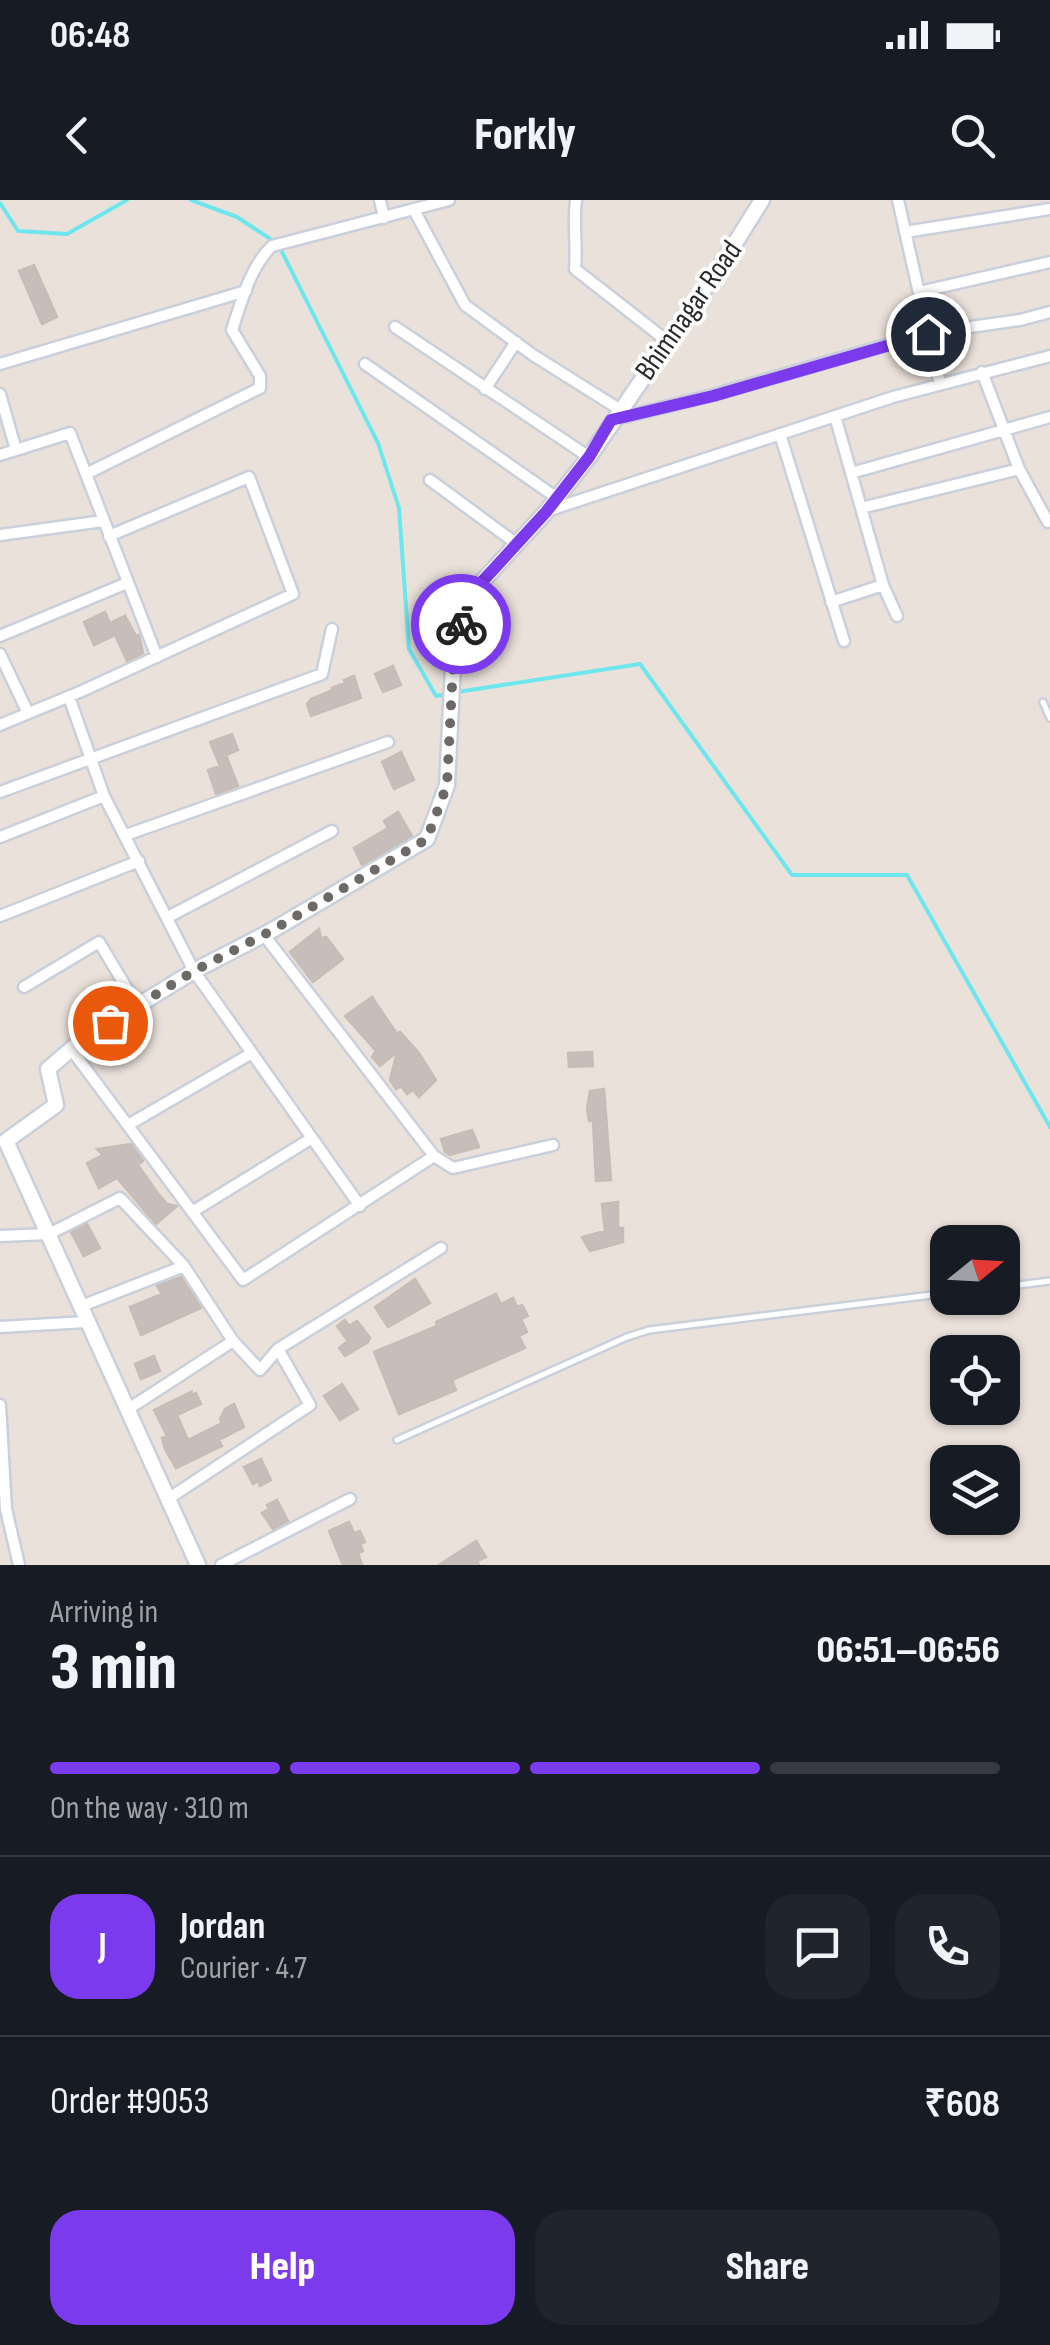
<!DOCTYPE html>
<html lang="en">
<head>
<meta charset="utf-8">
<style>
	body { margin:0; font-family:"Sofia Sans Condensed",sans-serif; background:#20242c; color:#f1f3f6; height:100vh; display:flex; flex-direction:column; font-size:38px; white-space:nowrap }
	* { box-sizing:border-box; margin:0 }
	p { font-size:32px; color:#9ea1a6 }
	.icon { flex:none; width:55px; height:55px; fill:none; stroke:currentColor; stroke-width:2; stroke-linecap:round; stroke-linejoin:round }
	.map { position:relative; height:1365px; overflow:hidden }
	.drawer { display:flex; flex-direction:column; background:#171b24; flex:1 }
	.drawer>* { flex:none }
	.needle { width:65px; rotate:72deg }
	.fabs { position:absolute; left:930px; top:1025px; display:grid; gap:20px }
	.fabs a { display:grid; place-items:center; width:90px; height:90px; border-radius:20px; background:#171b24; box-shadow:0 2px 8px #0004; font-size:50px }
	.pin { position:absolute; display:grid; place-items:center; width:85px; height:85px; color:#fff; margin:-42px; border:5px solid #fff; border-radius:50%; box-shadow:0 2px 10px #0007 }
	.courier { position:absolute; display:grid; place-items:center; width:100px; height:100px; margin:-50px; border:8px solid #7c3aed; border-radius:50%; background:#fff; color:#222; box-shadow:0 2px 12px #0007 }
	.head em { font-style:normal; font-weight:800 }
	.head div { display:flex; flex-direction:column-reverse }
	.head { display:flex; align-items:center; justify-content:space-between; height:170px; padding:0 50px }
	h1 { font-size:65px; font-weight:800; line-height:75px }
	.bar { display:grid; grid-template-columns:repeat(4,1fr); gap:15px 10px; align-content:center; height:120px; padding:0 50px }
	.bar i { height:12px; border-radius:8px; background:#363941 }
	.bar .active { background:#7c3aed }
	.bar p { grid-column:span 4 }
	.line { display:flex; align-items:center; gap:25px; padding:0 50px; border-top:2px solid #363941 }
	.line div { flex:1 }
	.round { display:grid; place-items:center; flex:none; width:105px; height:105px; border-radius:30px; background:#20242c }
	.action { display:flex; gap:20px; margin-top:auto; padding:20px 50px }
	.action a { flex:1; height:115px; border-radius:30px; background:#7c3aed; color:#fff; font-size:40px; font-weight:800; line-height:115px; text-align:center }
	.action a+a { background:#20242c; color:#f1f3f6 }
	.status { display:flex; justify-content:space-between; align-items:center; height:70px; padding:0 50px; background:#171b24; direction:ltr }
	.status svg { height:28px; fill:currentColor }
	header { display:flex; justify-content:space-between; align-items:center; height:130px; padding:0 50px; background:#171b24; font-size:45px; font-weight:800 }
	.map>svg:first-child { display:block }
</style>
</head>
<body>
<div class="status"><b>06:48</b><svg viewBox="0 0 49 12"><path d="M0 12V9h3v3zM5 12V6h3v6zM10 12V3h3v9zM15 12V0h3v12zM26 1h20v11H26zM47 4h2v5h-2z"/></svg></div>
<header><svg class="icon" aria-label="back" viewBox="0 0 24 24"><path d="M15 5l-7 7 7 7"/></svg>Forkly<svg class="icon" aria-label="search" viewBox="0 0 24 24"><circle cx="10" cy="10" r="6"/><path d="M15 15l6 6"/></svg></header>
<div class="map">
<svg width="1050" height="1365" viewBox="0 0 1050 1365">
	<rect width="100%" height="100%" fill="#ebe1db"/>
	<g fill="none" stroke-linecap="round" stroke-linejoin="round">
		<path stroke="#6ee6ee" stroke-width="4" d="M191 0 237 17 278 44 378 243 399 308 409 449 436 496 448 494
			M0 3 18 31 67 34 127 0
			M457 492 640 464 792 675H907L1050 927"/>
	</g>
	<path fill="#c7bebb" stroke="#c7bdb5" stroke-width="2.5" d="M34 65 57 117 42 124 19 71Z
		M105 412 110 423 125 416 136 436 139 435 143 453 127 461 115 435 94 445 84 422Z
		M393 466 401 485 383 492 375 474Z
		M354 476 361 498 311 516 307 504 311 499 333 490 332 488 345 483 344 480Z
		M232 534 238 550 226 555 238 586 216 594 208 570 220 566 210 542Z
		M401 552 414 580 394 589 382 562Z
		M398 612 412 636 362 665 354 648 388 628 384 621Z
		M319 729 321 738 326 737 343 759 313 782 290 752Z
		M372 797 397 834 400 832 419 853 436 880 419 897 413 890 407 894 401 886 396 889 390 880 397 852 380 866 372 857 376 851 345 816Z
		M592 852 593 866 569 867 568 853Z
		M604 889 611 980 596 981 593 921H589L587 909 590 891Z
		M472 930 479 947 450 955 445 952 441 939Z
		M131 944 143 961 138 965 157 992 167 1004 177 1006 156 1024 117 978 99 988 87 963 103 955 97 949Z
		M618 1002V1028H623V1042L590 1051 582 1037 605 1031 602 1004Z
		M87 1024 100 1048 84 1056 71 1032Z
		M181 1077 201 1108 141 1135 130 1107 162 1094 157 1086Z
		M415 1079 430 1103 388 1127 375 1107Z
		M496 1094 501 1104 513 1098 517 1107 522 1105 528 1116 521 1119 527 1132 519 1136 525 1148 452 1180 456 1190 399 1214 374 1152 437 1126 436 1122Z
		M345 1120 349 1126 357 1121 370 1138 368 1142 345 1156 339 1148 348 1141 337 1126Z
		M154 1156 160 1171 141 1179 135 1164Z
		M342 1184 358 1209 340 1220 324 1196Z
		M191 1192 190 1195 196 1193 201 1204 177 1215 188 1240 222 1223 220 1219 225 1209 234 1204 244 1227 219 1240 222 1246 176 1268 165 1249 162 1238 167 1236 154 1210Z
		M261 1259 271 1280 260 1286 258 1281 253 1284 244 1267Z
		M277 1300 288 1321 273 1329 262 1313 269 1309 267 1305Z
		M349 1322 354 1333 360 1331 365 1342 360 1344 363 1351 358 1353 362 1365H343L329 1331Z
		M476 1341 486 1357 477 1361 479 1365H439Z"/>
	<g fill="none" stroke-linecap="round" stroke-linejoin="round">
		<defs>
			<path id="lane" d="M1043 502 1050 518
				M1002 1087 1050 1081
				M397 1240 627 1137 649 1130 948 1093"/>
			<path id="street" d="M380 0 384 18
				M576 0C573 24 577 45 575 69L667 141
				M414 10 465 105 533 155 619 209
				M905 32 1050 9
				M919 92 1050 62
				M395 127 589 257
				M0 164 246 91
				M365 164 557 298
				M982 172 1019 269 1048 322
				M940 184 928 133 1020 120 1050 112
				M485 189 516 142
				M0 194 16 250
				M835 216 883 385 897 416
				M612 220 713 195 928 133 898 0
				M780 234 844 441
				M0 255 70 233 157 457
				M851 273 1050 217
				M86 274 260 188V176L232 130C241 103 250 67 272 46L449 0
				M430 280 517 344
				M861 308 1019 269
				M547 311 893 197 1050 156
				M0 335 103 321
				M831 402 883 385
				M0 436 127 383
				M0 454 28 513
				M69 497 104 596 194 771 360 1006
				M0 525 82 491 293 394 249 277 109 336
				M0 592 322 474 332 429
				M126 635 388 542
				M0 637 104 596
				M0 716 139 661
				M168 717 332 631
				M264 735 434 956 453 968 553 945
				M24 787 99 742 138 807
				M71 849 243 1080 434 956
				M128 925 252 853
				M192 1012 312 938
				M0 1036 49 1034 120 998 184 1066 233 1141 260 1170 278 1149
				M79 1107 184 1066
				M0 1127 86 1122
				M0 1205 6 1309 19 1365
				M130 1208 233 1141
				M174 1295 310 1205 278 1149 441 1048
				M221 1365 350 1299"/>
			<path id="secondary" d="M198 1365 6 941 56 905 48 869 83 839 194 771 271 731 427 639 447 585 453 466 459 428 480 384 546 312 589 257 729 53 762 0"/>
		</defs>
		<use href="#lane" stroke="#c9d0db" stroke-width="10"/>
		<use href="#street" stroke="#c9d0db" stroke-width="15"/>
		<use href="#secondary" stroke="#c9d0db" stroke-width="19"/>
		<use href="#lane" stroke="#fff" stroke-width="5"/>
		<use href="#street" stroke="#fff" stroke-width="10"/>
		<use href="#secondary" stroke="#fff" stroke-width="14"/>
	</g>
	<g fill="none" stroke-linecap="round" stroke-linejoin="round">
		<path stroke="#6d6967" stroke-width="10" stroke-dasharray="0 18" d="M110 823 194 771 271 731 427 639 447 585 453 466 461 424"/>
		<path stroke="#7c3aed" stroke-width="12" d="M461 424 480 384 546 312 589 257 611 220 713 196 928 134"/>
	</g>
	<g text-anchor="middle" stroke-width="8" stroke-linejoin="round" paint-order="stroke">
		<g font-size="30" fill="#292929" stroke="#fff">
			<text transform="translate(688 110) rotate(-55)" y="10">Bhimnagar Road</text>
		</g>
	</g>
</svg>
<div class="fabs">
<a><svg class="needle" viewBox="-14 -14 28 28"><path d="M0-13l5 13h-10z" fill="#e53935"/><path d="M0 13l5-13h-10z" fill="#9ea1a6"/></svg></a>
<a><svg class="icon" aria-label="locate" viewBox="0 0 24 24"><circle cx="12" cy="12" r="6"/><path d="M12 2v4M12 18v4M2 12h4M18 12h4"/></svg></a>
<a><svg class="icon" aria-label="layers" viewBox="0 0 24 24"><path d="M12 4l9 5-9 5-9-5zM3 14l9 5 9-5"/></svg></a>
</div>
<div class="pin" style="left:110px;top:823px;background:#ea580c"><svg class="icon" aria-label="bag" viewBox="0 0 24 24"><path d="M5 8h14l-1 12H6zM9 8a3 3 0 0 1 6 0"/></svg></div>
<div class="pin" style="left:928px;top:134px;background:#1f2937"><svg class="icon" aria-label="home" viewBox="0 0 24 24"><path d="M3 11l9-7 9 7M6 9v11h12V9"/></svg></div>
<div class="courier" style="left:461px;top:424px"><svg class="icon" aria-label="bike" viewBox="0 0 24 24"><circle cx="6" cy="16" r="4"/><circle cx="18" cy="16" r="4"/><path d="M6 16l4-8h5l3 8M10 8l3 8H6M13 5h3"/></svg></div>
</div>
<section class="drawer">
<div class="head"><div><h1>3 min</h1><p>Arriving in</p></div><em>06:51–06:56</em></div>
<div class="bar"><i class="active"></i><i class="active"></i><i class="active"></i><i></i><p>On the way · 310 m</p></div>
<div class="line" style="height:180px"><b class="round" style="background:#7c3aed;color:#fff">J</b><div><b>Jordan</b><p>Courier · 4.7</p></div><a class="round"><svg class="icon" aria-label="chat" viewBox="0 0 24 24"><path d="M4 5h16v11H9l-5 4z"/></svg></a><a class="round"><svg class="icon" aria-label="phone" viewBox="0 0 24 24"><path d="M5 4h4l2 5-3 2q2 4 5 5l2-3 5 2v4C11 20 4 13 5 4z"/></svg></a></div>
<div class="line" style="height:130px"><div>Order #9053</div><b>₹608</b></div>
<div class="action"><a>Help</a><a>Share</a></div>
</section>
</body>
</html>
